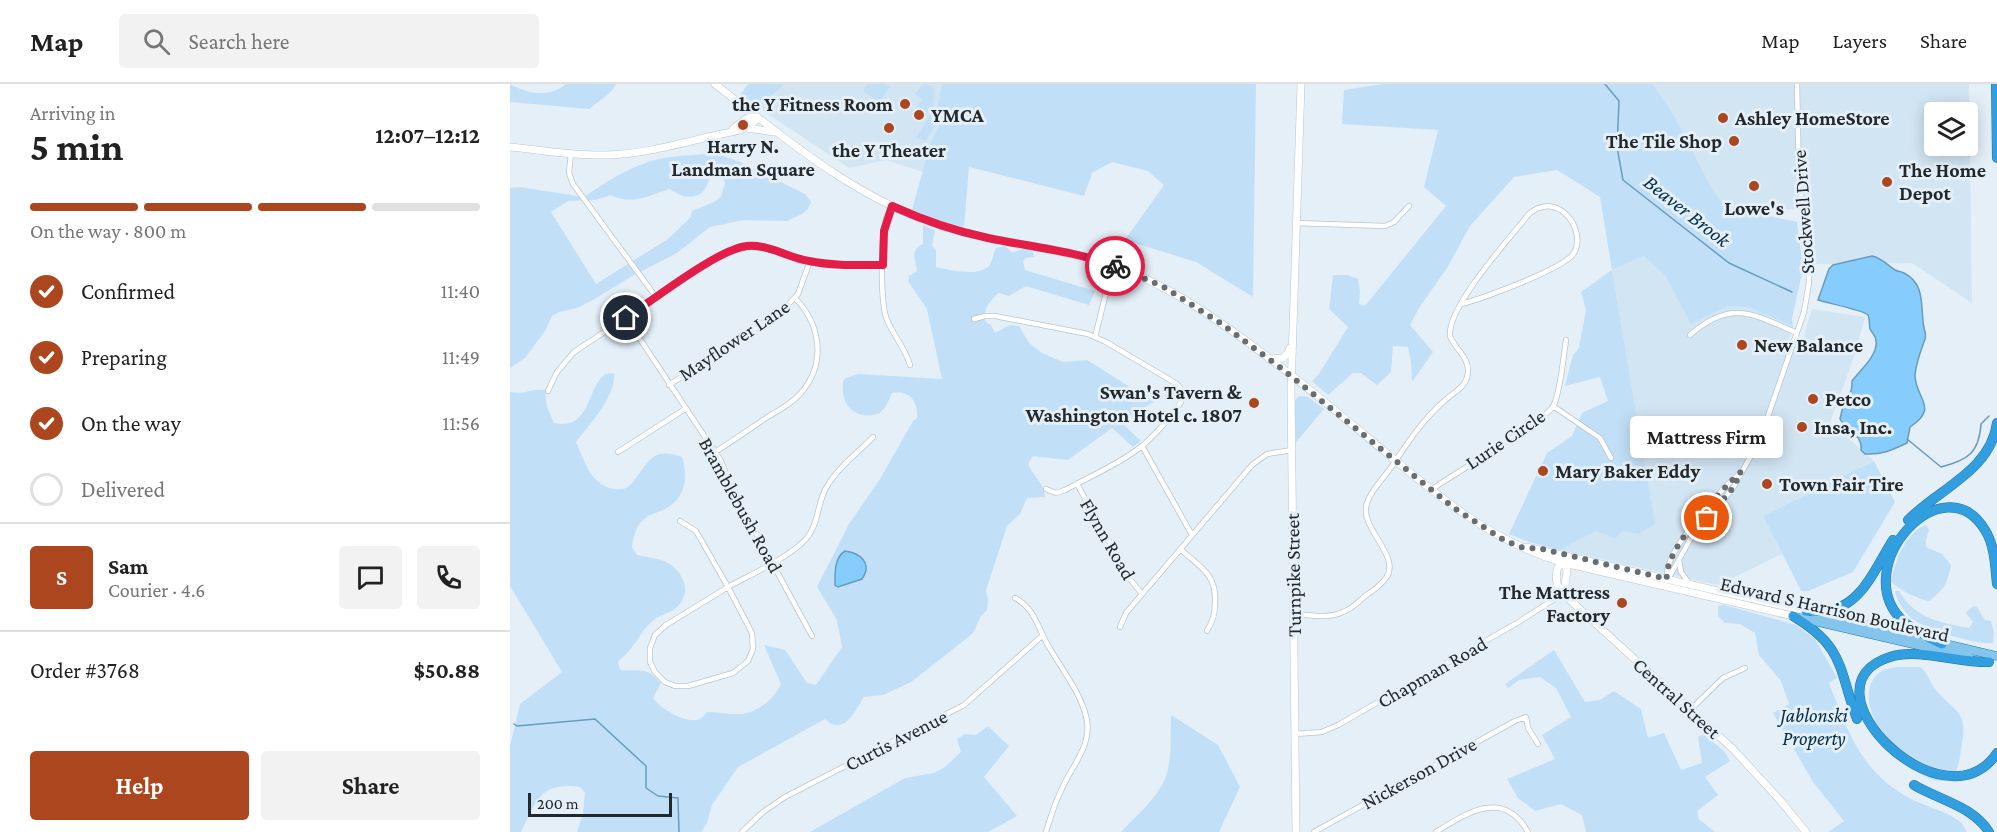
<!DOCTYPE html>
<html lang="en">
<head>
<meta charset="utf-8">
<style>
	body { margin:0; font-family:"Crimson Pro",serif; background:#f2f2f2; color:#222; height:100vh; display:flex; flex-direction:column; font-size:22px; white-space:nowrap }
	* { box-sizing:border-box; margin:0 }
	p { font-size:20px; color:#767676 }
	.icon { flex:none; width:33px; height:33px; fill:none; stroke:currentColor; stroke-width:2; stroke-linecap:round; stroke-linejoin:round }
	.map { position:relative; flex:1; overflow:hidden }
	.panel { display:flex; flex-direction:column; background:#fff; width:510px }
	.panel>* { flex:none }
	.fabs { position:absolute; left:1414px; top:18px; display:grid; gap:12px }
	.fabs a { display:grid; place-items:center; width:54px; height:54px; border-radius:6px; background:#fff; box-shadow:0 3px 15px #0003; font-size:30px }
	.scale { position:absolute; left:18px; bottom:15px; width:144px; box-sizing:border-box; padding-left:6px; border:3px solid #23282b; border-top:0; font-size:16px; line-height:21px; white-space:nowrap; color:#23282b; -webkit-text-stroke:4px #e4eff8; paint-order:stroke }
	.pin { position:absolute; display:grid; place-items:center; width:51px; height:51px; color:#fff; margin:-26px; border:3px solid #fff; border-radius:50%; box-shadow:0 2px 6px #0007 }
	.courier { position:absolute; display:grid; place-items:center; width:60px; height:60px; margin:-30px; border:4px solid #e11d48; border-radius:50%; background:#fff; color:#222; box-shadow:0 2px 8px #0007 }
	.bubble { position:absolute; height:42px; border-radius:6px; background:#fff; box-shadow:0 3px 15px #0003; font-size:20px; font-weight:700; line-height:42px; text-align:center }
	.headline em { font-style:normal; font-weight:700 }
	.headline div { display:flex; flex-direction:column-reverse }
	.headline { display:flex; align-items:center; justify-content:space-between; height:102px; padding:0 30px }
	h1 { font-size:39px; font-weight:700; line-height:45px }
	.bar { display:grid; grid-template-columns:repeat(4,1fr); gap:9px 6px; align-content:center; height:72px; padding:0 30px }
	.bar i { height:8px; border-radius:4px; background:#e0e0e0 }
	.bar .active { background:#ac461f }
	.bar p { grid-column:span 4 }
	.line { display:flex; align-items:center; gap:15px; padding:0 30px; border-top:2px solid #e0e0e0 }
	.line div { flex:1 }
	.round { display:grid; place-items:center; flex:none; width:63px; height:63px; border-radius:6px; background:#f2f2f2 }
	ol { padding:0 30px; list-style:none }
	li { display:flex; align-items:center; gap:18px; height:66px }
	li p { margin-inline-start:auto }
	li .icon { padding:6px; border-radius:50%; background:#ac461f; color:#fff; stroke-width:4 }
	li:last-child { color:#767676 }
	li i { width:33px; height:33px; border:3px solid #e0e0e0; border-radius:50% }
	.action { display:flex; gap:12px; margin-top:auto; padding:12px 30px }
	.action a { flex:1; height:69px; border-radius:6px; background:#ac461f; color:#fff; font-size:24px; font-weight:700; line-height:69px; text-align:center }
	.action a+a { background:#f2f2f2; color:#222 }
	header { display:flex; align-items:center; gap:36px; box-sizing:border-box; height:84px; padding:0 30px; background:#fff; border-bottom:2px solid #e0e0e0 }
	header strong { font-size:28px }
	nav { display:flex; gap:33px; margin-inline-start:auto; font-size:21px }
	.search { width:420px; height:54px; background:#f2f2f2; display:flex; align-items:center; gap:15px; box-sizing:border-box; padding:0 21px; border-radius:6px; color:#767676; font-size:22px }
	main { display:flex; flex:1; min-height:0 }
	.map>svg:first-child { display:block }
</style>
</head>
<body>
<header>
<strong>Map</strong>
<div class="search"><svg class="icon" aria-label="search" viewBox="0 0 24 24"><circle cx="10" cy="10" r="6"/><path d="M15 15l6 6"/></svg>Search here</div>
<nav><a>Map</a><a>Layers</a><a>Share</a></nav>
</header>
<main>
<section class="panel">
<div class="headline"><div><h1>5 min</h1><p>Arriving in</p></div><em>12:07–12:12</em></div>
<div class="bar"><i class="active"></i><i class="active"></i><i class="active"></i><i></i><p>On the way · 800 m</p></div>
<ol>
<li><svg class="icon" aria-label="check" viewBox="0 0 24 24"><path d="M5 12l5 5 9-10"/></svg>Confirmed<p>11:40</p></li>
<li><svg class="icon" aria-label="check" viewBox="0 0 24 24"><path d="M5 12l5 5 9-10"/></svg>Preparing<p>11:49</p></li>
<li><svg class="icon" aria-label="check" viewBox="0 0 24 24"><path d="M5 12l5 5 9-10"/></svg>On the way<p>11:56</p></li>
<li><i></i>Delivered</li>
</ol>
<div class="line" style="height:108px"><b class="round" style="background:#ac461f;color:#fff">S</b><div><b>Sam</b><p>Courier · 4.6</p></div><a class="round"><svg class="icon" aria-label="chat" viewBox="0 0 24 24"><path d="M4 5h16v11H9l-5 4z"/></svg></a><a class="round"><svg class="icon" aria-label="phone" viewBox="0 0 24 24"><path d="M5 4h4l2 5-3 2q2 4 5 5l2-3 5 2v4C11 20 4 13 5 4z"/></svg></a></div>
<div class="line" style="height:78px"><div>Order #3768</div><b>$50.88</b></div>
<div class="action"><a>Help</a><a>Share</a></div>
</section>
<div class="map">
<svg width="1487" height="748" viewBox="0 0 1487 748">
	<rect width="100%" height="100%" fill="#e4eff8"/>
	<path fill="#d2e5f3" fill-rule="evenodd" d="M275 0H432L427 24 431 38 421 57 413 88 376 76 339 84 249 24Z
		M1143 0H1459L1462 219 1402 179 1306 180 1303 145 1298 125H1218L1204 108 1163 30ZM1425 28H1458V62H1425Z
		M1134 172 1283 242 1279 255 1291 262 1302 225 1355 233 1344 273 1320 338 1364 377 1253 432 1272 470 1208 501 1050 466 1141 417 1102 186Z"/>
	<path fill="#c1e0f7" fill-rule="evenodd" d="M0 0C18 10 39 14 56 0H106C100 12 89 16 79 25L0 18Z
		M238 0H275L248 24 229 12Z
		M357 0H375L380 3 369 18 353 7Z
		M412 0C432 0 421 16 423 27 424 30 426 33 427 36L416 57 406 54 421 30 407 22 413 15 405 10Z
		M432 0H746L743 213 686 178 615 156 654 101 638 87 602 78 582 89 574 112 459 83 454 143 428 136 402 126 421 57 431 38 427 24Z
		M873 0H1143L1163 30 1204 108 1218 125 1226 130 1254 131 1287 138 1293 184 1282 235 1283 242 1239 223 1218 222 1181 240 1155 191 1134 172 1102 186 1145 440 1129 450 1112 447 1106 454 1086 447 1050 466 1019 458 999 450 1037 369 1062 352 1072 329 1098 317 1090 293 1055 302 1063 271 1069 264 1076 226 1071 208 1102 186 1090 113 1047 86 1004 93 960 142 937 184 909 224 900 241 923 268 902 298 901 278 898 263 883 262 881 288 867 301 851 289H843L818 311 802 297 809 290 838 243 819 225 823 191H837L848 195 850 208 849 220 855 222 936 122 914 103 928 46 832 40 834 6Z
		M205 69 230 78 295 110 301 118 298 125 292 130 277 137 234 136 200 143 167 169 124 191 83 216 67 224 49 228 42 232 35 247 15 274 0 284V104L9 103 74 113C97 97 126 79 154 74 171 71 188 71 205 69ZM202 87H210L215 99 211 113 204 118 182 127 181 133 158 155 86 200 41 128 58 117 85 116 101 111C122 122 139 111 160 105 171 114 190 118 197 101 199 96 200 92 202 87Z
		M413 141 425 146 422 162 426 166V183C439 186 469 193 479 182 483 177 483 169 486 164L495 162 502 169 515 164 523 168 524 173 516 174 513 177 515 186 585 207 579 221 519 203H514L499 212 488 209C480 218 472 225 476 238L481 241 485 249 500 241 509 242 519 259 532 269 553 278 577 276 644 318 621 331 613 340 631 357 623 363 602 344 558 376 523 372 518 380C523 392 534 399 535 413L517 414 510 430 497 442 476 506 478 516 477 526 471 532 463 549 456 555 401 598 373 611 354 613C345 627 334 653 315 635L228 683 202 721 197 739 191 748H67L73 729 75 709 70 703C29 697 26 719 11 748H0V662L10 620 52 588 0 502V308C13 311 22 304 35 306L37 323 44 339C80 347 76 306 95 290L104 289C107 311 79 341 66 358 75 378 81 402 105 405 111 406 117 405 121 400 138 382 139 361 172 373 179 394 175 416 153 426 146 429 137 431 132 437 125 444 123 454 122 463L127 471C136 473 146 474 154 477 172 485 183 506 168 522 160 530 148 531 140 539 128 551 123 567 108 577L110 586C131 588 136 582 151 599L143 614C150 624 173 638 186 636 191 636 194 632 197 628 207 628 216 630 226 630 245 631 263 617 271 600L254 561 275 566 297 599 306 601 332 563 327 536 307 503 339 440 370 395 403 337 407 334C408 317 400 306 382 309L376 322 370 329C345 338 328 320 334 295L348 290 432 295 417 225 398 197 399 192 407 187C406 176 399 166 413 160Z
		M789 312 798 313 814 325 786 358 784 317Z
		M1364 377 1385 418 1343 488 1298 507H1291L1253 432Z
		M1416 441 1419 446 1416 456V463L1432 470 1441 481C1437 500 1435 505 1419 517 1410 516 1387 505 1381 497 1385 477 1396 448 1416 441Z
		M1385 507H1389C1406 535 1429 538 1459 544L1463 538 1456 529 1457 527 1464 522 1467 523 1475 536 1481 537 1484 548 1483 559C1470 560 1458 556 1446 553 1419 546 1392 537 1385 507Z
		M1214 521 1286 541 1305 555 1327 594 1319 599C1338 649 1352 690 1403 716 1417 723 1436 727 1449 737 1453 739 1455 745 1457 748H1318L1334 737 1303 698 1263 629 1279 620 1271 597 1249 571 1245 549 1230 540 1215 539 1208 532V522Z
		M1044 566 1075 618 1090 616 1104 607 1131 625 1138 654 1154 649 1171 686 1192 679 1188 653 1193 650 1214 667 1220 677 1195 693 1208 711 1187 727 1189 735 1205 748H1076L1072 731 1051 720 1025 727 1008 714 997 695 1045 675 1032 651 1061 633 1046 604 1030 593 1009 596 998 604 995 600Z
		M1388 583H1411C1418 590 1420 599 1426 606 1444 628 1458 626 1452 659 1450 669 1450 682 1444 690 1420 724 1327 621 1370 588 1375 585 1382 584 1388 583Z
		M661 631 708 661 730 703 709 748H611C626 732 644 717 654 697 663 677 660 652 661 631Z
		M478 642 499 662 474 693 507 732 478 748H300L395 694 424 689 435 683 451 668 447 655 455 650 466 651Z"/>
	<path fill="#86cdfe" stroke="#689cbf" stroke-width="1.5" d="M1362 172C1372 174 1377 181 1385 186 1389 188 1390 187 1394 189 1414 199 1411 219 1413 237 1413 244 1417 249 1415 255 1411 266 1406 279 1405 291 1405 315 1430 323 1400 343L1397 359C1382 366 1372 371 1355 370L1351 366C1353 350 1337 348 1330 335L1335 314C1342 309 1342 305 1342 297 1349 287 1368 272 1366 257 1366 252 1362 249 1360 245 1359 241 1360 235 1358 231 1353 226 1317 219 1308 216L1319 185 1323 181Z
		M335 467C350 469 363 479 352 495L328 503 325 501C325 489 324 474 335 467Z"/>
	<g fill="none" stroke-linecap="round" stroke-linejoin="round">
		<path stroke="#689cbf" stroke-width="1.5" d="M1095 0 1109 17 1107 63 1113 96 1219 179 1282 208
			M1397 355 1431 383C1458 376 1469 369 1471 340L1479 332
			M4 640 7 642 85 635 136 682V704L148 712 168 714 169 748"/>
		<defs>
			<path id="street" d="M61 69 59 89 63 100 146 213
				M382 122C379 127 376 133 375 139 371 158 370 218 377 236 384 252 395 264 400 281
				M786 139 875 142 884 138 899 122
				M116 234 211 377 222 405 302 552
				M464 235 475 232H485L578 250 596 258 667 300C679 312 669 322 661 332 651 343 641 356 628 365 607 381 579 393 555 406L546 409 536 405
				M1180 251C1221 215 1243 230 1287 249
				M585 253 603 181
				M159 301 274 225 288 210 300 177
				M38 307 47 288 64 268 209 172C249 151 265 172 303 178 326 182 350 181 373 181
				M1043 322 1090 354 1101 374
				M632 362 682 451
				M108 368 175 325
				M205 368C223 357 241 344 259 332 270 326 282 319 290 310 316 281 312 242 285 214
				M567 400 620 495 632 510
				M921 406C943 390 1036 337 1044 321 1051 303 1053 276 1056 256
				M170 437 186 447 218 503 156 541 145 551 140 564V578L145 588 155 598 165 602H178L223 589 238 577 243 565 242 549 218 503C240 491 280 473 296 455 309 440 307 420 316 404 327 384 348 369 363 353
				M670 465C690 483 707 490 705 519 705 530 703 537 697 547
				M1169 476 1171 488 1179 499
				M1157 494C1153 468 1210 407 1229 390
				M1157 497 1181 454 1223 404 1243 368 1257 335 1294 228 1299 199V174L1289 99 1287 0
				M505 514C525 524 528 545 539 563 551 584 570 608 576 632 584 662 560 683 550 709 544 721 540 735 536 748
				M784 530C799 531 819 535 833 528 842 525 848 518 855 512 863 507 870 502 876 494 892 471 848 444 857 419 861 406 874 394 882 382 898 358 912 337 933 318 943 308 957 304 958 288 959 273 945 265 940 252 937 223 999 155 1019 130 1049 105 1077 147 1064 169 1054 185 971 215 951 220
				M610 543 616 529 742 381 757 370 782 366
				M1181 625 1213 594 1235 584
				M785 650 812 648 828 641 1007 539 1054 509
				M232 748 253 728 275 713 454 621 532 552
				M804 748 1005 637 1016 633 1018 644 1028 660
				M926 748C957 729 993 704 1018 748"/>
			<path id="secondary" d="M205 0C273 53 342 112 426 140 470 155 517 160 562 170 607 179 647 198 685 222 751 264 814 317 874 367 929 413 984 459 1054 479L1283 532
				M237 44 264 48
				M223 45 237 34 247 33
				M0 63C32 66 65 72 97 71 135 70 171 59 207 51 219 48 243 46 247 33
				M759 275 773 274 778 269 780 264
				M1016 463 1296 527
				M1054 479 1048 483C1045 491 1046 499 1050 507L1223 665 1269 715 1296 748
				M1054 509 1057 487 1054 477
				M786 748 781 305 791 0"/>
			<path id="primary" d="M1305 529 1487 572
				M1287 533 1459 573"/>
			<path id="highway" d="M1486 0 1487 74
				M1398 436C1429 405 1481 386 1487 339
				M1296 527C1304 527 1312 528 1320 526 1352 521 1367 481 1383 456
				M1283 532C1335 563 1328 584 1347 635
				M1432 560C1418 553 1403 547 1392 536 1338 483 1433 377 1475 446 1485 462 1485 482 1487 500
				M1479 578C1450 579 1407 564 1380 573 1286 602 1434 748 1487 669
				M1404 701C1429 716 1463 722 1479 748"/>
		</defs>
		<use href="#street" stroke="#bac6ce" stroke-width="6"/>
		<use href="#secondary" stroke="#bac6ce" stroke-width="8"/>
		<use href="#primary" stroke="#2b75a0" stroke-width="9"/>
		<use href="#highway" stroke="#2b75a0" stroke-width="10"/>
		<use href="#street" stroke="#fff" stroke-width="4.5"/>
		<use href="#secondary" stroke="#fff" stroke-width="7"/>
		<use href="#primary" stroke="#83c5ec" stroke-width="8"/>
		<use href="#highway" stroke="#309edf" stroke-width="9"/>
	</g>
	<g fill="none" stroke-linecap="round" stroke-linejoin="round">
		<path stroke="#676e73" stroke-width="6" stroke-dasharray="0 10.8" d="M605 182 652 202 709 238 771 284 944 424 994 456 1010 463 1032 465 1157 495C1152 468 1211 406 1231 388L1223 404 1197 434"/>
		<path stroke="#e11d48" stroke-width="8" d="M116 234C143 216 208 165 237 162 259 160 279 174 299 177 323 182 349 181 373 181L374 147 382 122C413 136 444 147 478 154 521 163 564 167 605 182"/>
	</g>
	<g fill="#ac461f" stroke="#e4eff8" stroke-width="2">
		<circle cx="395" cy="20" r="6"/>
		<circle cx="409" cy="31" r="6"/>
		<circle cx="1213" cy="34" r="6"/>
		<circle cx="233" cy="41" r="6"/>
		<circle cx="379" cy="44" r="6"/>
		<circle cx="1224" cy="57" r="6"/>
		<circle cx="1377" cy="98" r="6"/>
		<circle cx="1244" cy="102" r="6"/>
		<circle cx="1232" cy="261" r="6"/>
		<circle cx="1303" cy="315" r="6"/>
		<circle cx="744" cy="319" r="6"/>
		<circle cx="1292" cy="343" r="6"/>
		<circle cx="1033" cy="387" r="6"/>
		<circle cx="1257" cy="400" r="6"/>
		<circle cx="1112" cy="519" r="6"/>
	</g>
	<g text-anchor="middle" stroke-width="6" stroke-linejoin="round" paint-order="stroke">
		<g font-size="20" font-weight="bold" fill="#23282b" stroke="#e4eff8" text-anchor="start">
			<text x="383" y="27" text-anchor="end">the Y Fitness Room</text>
			<text x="421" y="38">YMCA</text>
			<text x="1225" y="41">Ashley HomeStore</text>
			<text x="1212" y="64" text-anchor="end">The Tile Shop</text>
			<text x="233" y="69" text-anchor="middle">Harry N.<tspan x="233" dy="23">Landman Square</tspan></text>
			<text x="379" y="73" text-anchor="middle">the Y Theater</text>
			<text x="1389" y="93">The Home<tspan x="1389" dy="23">Depot</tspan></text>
			<text x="1244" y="131" text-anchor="middle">Lowe's</text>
			<text x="1244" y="268">New Balance</text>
			<text x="732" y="315" text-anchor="end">Swan's Tavern &amp;<tspan x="732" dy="23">Washington Hotel c. 1807</tspan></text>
			<text x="1315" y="322">Petco</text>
			<text x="1304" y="350">Insa, Inc.</text>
			<text x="1045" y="394">Mary Baker Eddy</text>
			<text x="1269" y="407">Town Fair Tire</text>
			<text x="1100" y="515" text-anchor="end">The Mattress<tspan x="1100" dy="23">Factory</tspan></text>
		</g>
		<g font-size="20" fill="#23282b" stroke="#e4eff8">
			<text transform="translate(1293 128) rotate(-94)" y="7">Stockwell Drive</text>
			<text transform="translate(224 256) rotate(-34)" y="7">Mayflower Lane</text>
			<text transform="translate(995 355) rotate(-34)" y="7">Lurie Circle</text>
			<text transform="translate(231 421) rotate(61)" y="7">Bramblebush Road</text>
			<text transform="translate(598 455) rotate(60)" y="7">Flynn Road</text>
			<text transform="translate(783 491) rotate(-91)" y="7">Turnpike Street</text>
			<text transform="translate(1325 525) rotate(13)" y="7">Edward S Harrison Boulevard</text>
			<text transform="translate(922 588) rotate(-30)" y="7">Chapman Road</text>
			<text transform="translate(1167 614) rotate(42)" y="7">Central Street</text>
			<text transform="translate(386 656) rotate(-27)" y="7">Curtis Avenue</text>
			<text transform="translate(909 689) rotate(-29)" y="7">Nickerson Drive</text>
		</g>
		<g font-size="20" font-style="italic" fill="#032d45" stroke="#e4eff8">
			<text x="1304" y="638">Jablonski<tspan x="1304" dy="23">Property</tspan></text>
		</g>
		<g font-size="21" font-style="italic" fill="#042e46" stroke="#e4eff8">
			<text transform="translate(1177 127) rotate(38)" y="7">Beaver Brook</text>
		</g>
	</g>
</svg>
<div class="fabs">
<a><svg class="icon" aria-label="layers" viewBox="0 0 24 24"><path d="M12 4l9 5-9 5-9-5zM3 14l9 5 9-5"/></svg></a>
</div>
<div class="scale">200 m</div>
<div class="pin" style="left:1197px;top:434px;background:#ea580c"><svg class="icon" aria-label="bag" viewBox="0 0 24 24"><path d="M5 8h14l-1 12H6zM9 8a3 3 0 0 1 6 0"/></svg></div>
<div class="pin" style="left:116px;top:234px;background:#1f2937"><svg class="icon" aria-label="home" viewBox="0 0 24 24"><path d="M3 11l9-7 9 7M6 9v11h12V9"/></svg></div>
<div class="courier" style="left:605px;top:182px"><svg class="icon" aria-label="bike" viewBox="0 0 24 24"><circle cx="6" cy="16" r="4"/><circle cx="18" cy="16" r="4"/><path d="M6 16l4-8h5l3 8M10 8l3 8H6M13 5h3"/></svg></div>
<div class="bubble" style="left:1120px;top:332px;width:153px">Mattress Firm</div>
</div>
</main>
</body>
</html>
